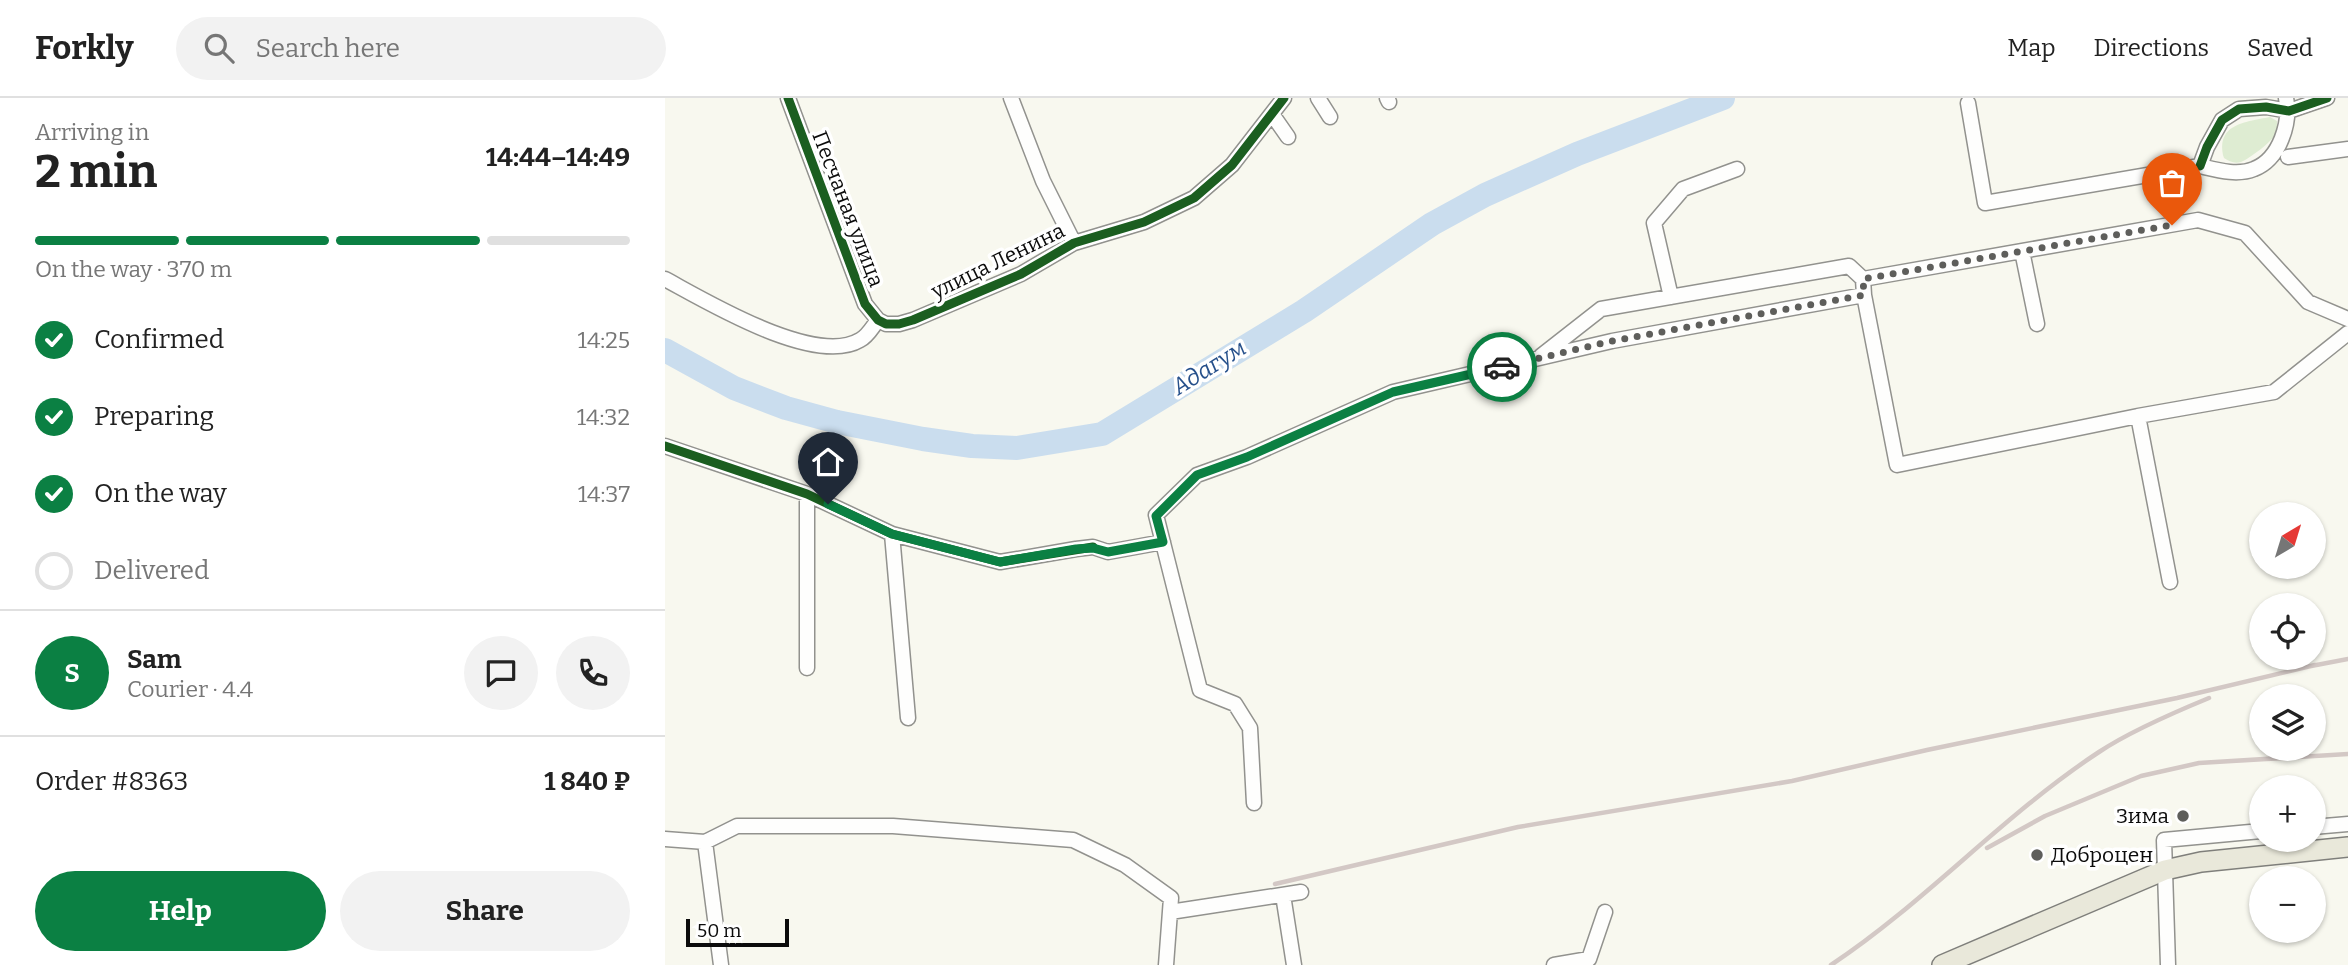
<!DOCTYPE html>
<html lang="en">
<head>
<meta charset="utf-8">
<style>
	body { margin:0; font-family:Bitter,serif; background:#f2f2f2; color:#222; height:100vh; display:flex; flex-direction:column; font-size:26px; white-space:nowrap }
	* { box-sizing:border-box; margin:0 }
	p { font-size:23px; color:#767676 }
	.icon { flex:none; width:38px; height:38px; fill:none; stroke:currentColor; stroke-width:2; stroke-linecap:round; stroke-linejoin:round }
	.map { position:relative; flex:1; overflow:hidden }
	.details { display:flex; flex-direction:column; background:#fff; width:665px }
	.details>* { flex:none }
	.needle { width:46px; rotate:38deg }
	.buttons { position:absolute; left:1584px; top:404px; display:grid; gap:14px }
	.buttons a { display:grid; place-items:center; width:77px; height:77px; border-radius:50%; background:#fff; box-shadow:0 2px 5px #0004; font-size:35px }
	.scale { position:absolute; left:21px; bottom:18px; width:103px; box-sizing:border-box; padding-left:7px; border:4px solid #0b0b0b; border-top:0; font-size:19px; line-height:24px; white-space:nowrap; color:#0b0b0b; -webkit-text-stroke:5px #fff; paint-order:stroke }
	.pin { position:absolute; display:grid; place-items:center; width:60px; height:60px; color:#fff; margin:-72px -30px; border-radius:50% 50% 50% 0; rotate:-45deg; box-shadow:0 0 7px #0007 }
	.pin .icon { rotate:45deg }
	.courier { position:absolute; display:grid; place-items:center; width:70px; height:70px; margin:-35px; border:5px solid #0b8043; border-radius:50%; background:#fff; color:#222; box-shadow:0 2px 9px #0007 }
	.headline em { font-style:normal; font-weight:700 }
	.headline div { display:flex; flex-direction:column-reverse }
	.headline { display:flex; align-items:center; justify-content:space-between; height:119px; padding:0 35px }
	h1 { font-size:46px; font-weight:700; line-height:52px }
	.bar { display:grid; grid-template-columns:repeat(4,1fr); gap:10px 7px; align-content:center; height:84px; padding:0 35px }
	.bar i { height:9px; border-radius:5px; background:#e0e0e0 }
	.bar .selected { background:#0b8043 }
	.bar p { grid-column:span 4 }
	.line { display:flex; align-items:center; gap:18px; padding:0 35px; border-top:2px solid #e0e0e0 }
	.line div { flex:1 }
	.round { display:grid; place-items:center; flex:none; width:74px; height:74px; border-radius:37px; background:#f2f2f2 }
	ol { padding:0 35px; list-style:none }
	li { display:flex; align-items:center; gap:21px; height:77px }
	li p { margin-inline-start:auto }
	li .icon { padding:7px; border-radius:50%; background:#0b8043; color:#fff; stroke-width:4 }
	li:last-child { color:#767676 }
	li i { width:38px; height:38px; border:4px solid #e0e0e0; border-radius:50% }
	.cta { display:flex; gap:14px; margin-top:auto; padding:14px 35px }
	.cta a { flex:1; height:80px; border-radius:42px; background:#0b8043; color:#fff; font-size:28px; font-weight:700; line-height:80px; text-align:center }
	.cta a+a { background:#f2f2f2; color:#222 }
	header { display:flex; align-items:center; gap:42px; box-sizing:border-box; height:98px; padding:0 35px; background:#fff; border-bottom:2px solid #e0e0e0 }
	header strong { font-size:33px }
	nav { display:flex; gap:38px; margin-inline-start:auto; font-size:24px }
	.search { width:490px; height:63px; background:#f2f2f2; display:flex; align-items:center; gap:18px; box-sizing:border-box; padding:0 24px; border-radius:38px; color:#767676; font-size:26px }
	main { display:flex; flex:1; min-height:0 }
	.map>svg:first-child { display:block }
</style>
</head>
<body>
<header>
<strong>Forkly</strong>
<div class="search"><svg class="icon" aria-label="search" viewBox="0 0 24 24"><circle cx="10" cy="10" r="6"/><path d="M15 15l6 6"/></svg>Search here</div>
<nav><a>Map</a><a>Directions</a><a>Saved</a></nav>
</header>
<main>
<section class="details">
<div class="headline"><div><h1>2 min</h1><p>Arriving in</p></div><em>14:44–14:49</em></div>
<div class="bar"><i class="selected"></i><i class="selected"></i><i class="selected"></i><i></i><p>On the way · 370 m</p></div>
<ol>
<li><svg class="icon" aria-label="check" viewBox="0 0 24 24"><path d="M5 12l5 5 9-10"/></svg>Confirmed<p>14:25</p></li>
<li><svg class="icon" aria-label="check" viewBox="0 0 24 24"><path d="M5 12l5 5 9-10"/></svg>Preparing<p>14:32</p></li>
<li><svg class="icon" aria-label="check" viewBox="0 0 24 24"><path d="M5 12l5 5 9-10"/></svg>On the way<p>14:37</p></li>
<li><i></i>Delivered</li>
</ol>
<div class="line" style="height:126px"><b class="round" style="background:#0b8043;color:#fff">S</b><div><b>Sam</b><p>Courier · 4.4</p></div><a class="round"><svg class="icon" aria-label="chat" viewBox="0 0 24 24"><path d="M4 5h16v11H9l-5 4z"/></svg></a><a class="round"><svg class="icon" aria-label="phone" viewBox="0 0 24 24"><path d="M5 4h4l2 5-3 2q2 4 5 5l2-3 5 2v4C11 20 4 13 5 4z"/></svg></a></div>
<div class="line" style="height:91px"><div>Order #8363</div><b>1 840 ₽</b></div>
<div class="cta"><a>Help</a><a>Share</a></div>
</section>
<div class="map">
<svg width="1683" height="867" viewBox="0 0 1683 867">
	<rect width="100%" height="100%" fill="#f8f8ef"/>
	<path fill="#deecd2" d="M1605 19 1612 23C1612 27 1612 31 1611 35 1608 43 1584 61 1576 64 1569 66 1564 63 1559 60 1550 26 1580 24 1605 19Z"/>
	<g fill="none" stroke-linecap="round" stroke-linejoin="round">
		<path stroke="#caddee" stroke-width="24" d="M0 252 69 290 121 310 172 324 258 341 307 348 352 350 437 336 639 213 767 126 820 97 912 56 1058 0"/>
		<defs>
			<path id="minor" d="M123 0 200 206 213 222 221 226H234L248 222 356 176 409 145 479 124 529 100 567 67 619 0
				M346 0 378 83 409 145
				M653 0 665 19
				M722 0 724 4
				M1303 5 1320 105 1535 68C1552 72 1572 78 1589 71 1615 61 1626 24 1621 0
				M607 16 623 39
				M1623 59 1683 51
				M1535 68 1542 49 1557 22 1574 11 1601 9 1624 13 1662 0
				M1357 153 1372 226
				M0 181C41 203 150 269 195 242 203 238 208 228 213 222
				M1199 197 1198 181 1533 122 1580 135 1643 204 1683 221
				M1006 199 989 125 1018 91 1072 71
				M876 258 936 211 1184 168 1198 181
				M1473 318 1609 294 1683 235
				M0 348 142 396 227 436 335 464 411 451 428 449 443 454 498 444
				M142 396V570
				M227 436 243 620
				M589 705 585 630 570 606 535 592 491 417 532 377 582 359 728 294 947 243 1199 197 1232 367 1473 318 1505 484
				M1648 729 1683 726
				M0 741 40 744 56 867
				M40 744 72 728H228L408 742 460 767 506 800 501 867
				M618 797 629 867
				M505 814 636 794
				M889 867 924 861 940 814
				M1503 867 1499 742 1596 733"/>
			<path id="major" d="M1277 867 1500 772 1536 764 1683 749"/>
		</defs>
		<use href="#minor" stroke="#92928e" stroke-width="17"/>
		<use href="#major" stroke="#7f7f7b" stroke-width="22"/>
		<use href="#minor" stroke="#fefefd" stroke-width="14"/>
		<use href="#major" stroke="#e9e8da" stroke-width="19"/>
		<path stroke="#d3c8c5" stroke-width="4.5" d="M1641 569 1683 561
			M1322 750 1380 718 1476 678 1534 665 1683 656
			M610 786 853 729 1127 683 1262 652 1512 600 1650 567
			M1166 867C1261 804 1338 717 1434 654 1464 634 1510 614 1544 600"/>
		<defs>
			<path id="cycleway" d="M123 0 200 206 213 222 221 226H234L248 222 356 176 409 145 479 124 529 100 567 67 619 0
				M1535 68 1542 49 1557 22 1574 11 1601 9 1624 13 1662 0
				M0 348 142 396 227 436 335 464 428 449"/>
		</defs>
		<use href="#cycleway" stroke="#fff" stroke-width="13"/>
		<use href="#cycleway" stroke="#1b5e20" stroke-width="9"/>
	</g>
	<g fill="none" stroke-linecap="round" stroke-linejoin="round">
		<path stroke="#5e5e5b" stroke-width="7" stroke-dasharray="0 12.6" d="M837 269 947 243 1199 197 1198 181 1507 127"/>
		<path stroke="#0b8043" stroke-width="9" d="M163 406 227 436 335 464 411 451 428 450 443 454 498 444 491 418 532 377 582 359 728 294 837 269"/>
	</g>
	<g fill="#5e5e5b" stroke="#fff" stroke-width="2.5">
		<circle cx="1518" cy="718" r="7"/>
		<circle cx="1372" cy="757" r="7"/>
	</g>
	<g text-anchor="middle" stroke-width="7" stroke-linejoin="round" paint-order="stroke">
		<g font-size="21" fill="#0b0b0b" stroke="#fff">
			<text transform="translate(183 111) rotate(69)" y="7">Песчаная улица</text>
			<text transform="translate(333 163) rotate(-26)" y="7">улица Ленина</text>
		</g>
		<g font-size="21" fill="#0b0b0b" stroke="#fff" text-anchor="end">
			<text x="1504" y="725">Зима</text>
			<text x="1386" y="764" text-anchor="start">Доброцен</text>
		</g>
		<g font-size="23" font-style="italic" fill="#26508b" stroke="#fff">
			<text transform="translate(544 269) rotate(-32)" y="8">Адагум</text>
		</g>
	</g>
</svg>
<div class="buttons">
<a><svg class="needle" viewBox="-14 -14 28 28"><path d="M0-13l5 13h-10z" fill="#e53935"/><path d="M0 13l5-13h-10z" fill="#767676"/></svg></a>
<a><svg class="icon" aria-label="locate" viewBox="0 0 24 24"><circle cx="12" cy="12" r="6"/><path d="M12 2v4M12 18v4M2 12h4M18 12h4"/></svg></a>
<a><svg class="icon" aria-label="layers" viewBox="0 0 24 24"><path d="M12 4l9 5-9 5-9-5zM3 14l9 5 9-5"/></svg></a>
<a>+</a>
<a>−</a>
</div>
<div class="scale">50 m</div>
<div class="pin" style="left:1507px;top:127px;background:#ea580c"><svg class="icon" aria-label="bag" viewBox="0 0 24 24"><path d="M5 8h14l-1 12H6zM9 8a3 3 0 0 1 6 0"/></svg></div>
<div class="pin" style="left:163px;top:406px;background:#1f2937"><svg class="icon" aria-label="home" viewBox="0 0 24 24"><path d="M3 11l9-7 9 7M6 9v11h12V9"/></svg></div>
<div class="courier" style="left:837px;top:269px"><svg class="icon" aria-label="car" viewBox="0 0 24 24"><path d="M5 17H2v-5l4-1 3-4h7l3 4 3 1v5h-3M9 17h6M6 11h13"/><circle cx="7" cy="17" r="2"/><circle cx="17" cy="17" r="2"/></svg></div>
</div>
</main>
</body>
</html>
